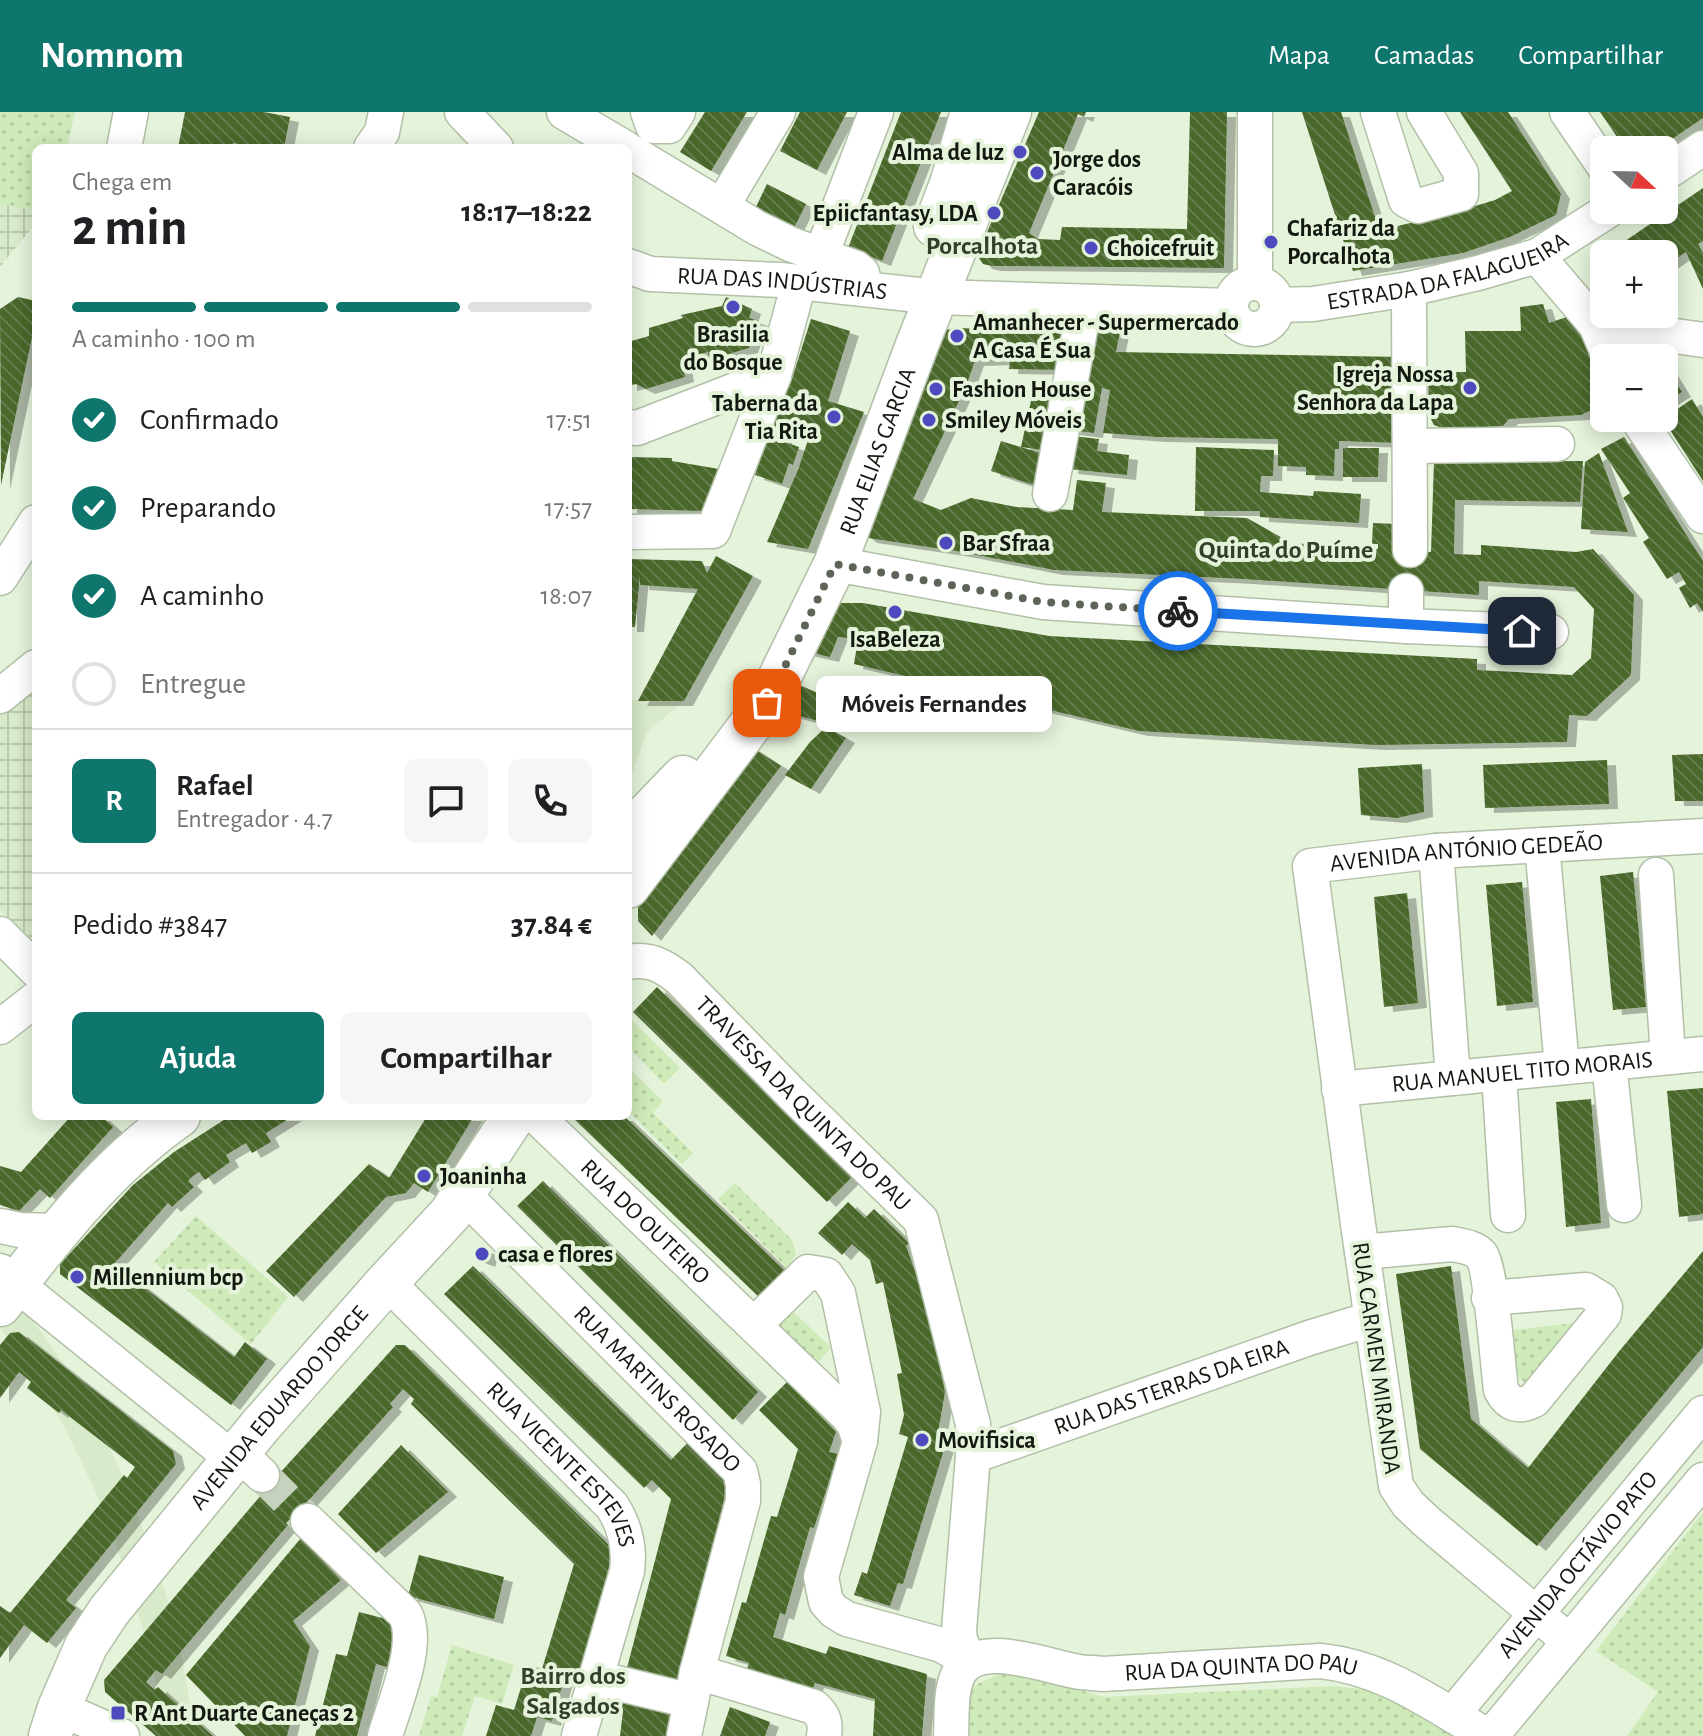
<!DOCTYPE html>
<html lang="pt">
<head>
<meta charset="utf-8">
<style>
	body { margin:0; font-family:"Alegreya Sans",sans-serif; background:#f6f6f6; color:#202124; height:100vh; display:flex; flex-direction:column; font-size:30px; white-space:nowrap }
	* { box-sizing:border-box; margin:0 }
	p { font-size:26px; color:#757577 }
	.icon { flex:none; width:44px; height:44px; fill:none; stroke:currentColor; stroke-width:2; stroke-linecap:round; stroke-linejoin:round }
	.map { position:relative; flex:1; overflow:hidden }
	.panel { position:absolute; left:32px; top:32px; width:600px; height:976px; display:flex; flex-direction:column; background:#fff; border-radius:12px; box-shadow:0 4px 20px #0003 }
	.panel>* { flex:none }
	.needle { width:52px; rotate:112deg }
	.fabs { position:absolute; left:1590px; top:24px; display:grid; gap:16px }
	.fabs a { display:grid; place-items:center; width:88px; height:88px; border-radius:12px; background:#fff; box-shadow:0 4px 20px #0003; font-size:40px }
	.pin { position:absolute; display:grid; place-items:center; width:68px; height:68px; color:#fff; margin:-34px; border-radius:16px; box-shadow:0 4px 12px #0006 }
	.courier { position:absolute; display:grid; place-items:center; width:80px; height:80px; margin:-40px; border:6px solid #1a73e8; border-radius:50%; background:#fff; color:#222; box-shadow:0 2px 10px #0007 }
	.bubble { position:absolute; height:56px; border-radius:12px; background:#fff; box-shadow:0 4px 20px #0003; font-size:26px; font-weight:700; line-height:56px; text-align:center }
	.head em { font-style:normal; font-weight:700 }
	.head div { display:flex; flex-direction:column-reverse }
	.head { display:flex; align-items:center; justify-content:space-between; height:136px; padding:0 40px }
	h1 { font-size:52px; font-weight:700; line-height:60px }
	.bar { display:grid; grid-template-columns:repeat(4,1fr); gap:12px 8px; align-content:center; height:96px; padding:0 40px }
	.bar i { height:10px; border-radius:6px; background:#e0e0e0 }
	.bar .on { background:#0f766e }
	.bar p { grid-column:span 4 }
	.line { display:flex; align-items:center; gap:20px; padding:0 40px; border-top:2px solid #e0e0e0 }
	.line div { flex:1 }
	.round { display:grid; place-items:center; flex:none; width:84px; height:84px; border-radius:12px; background:#f6f6f6 }
	ol { padding:0 40px; list-style:none }
	li { display:flex; align-items:center; gap:24px; height:88px }
	li p { margin-inline-start:auto }
	li .icon { padding:8px; border-radius:50%; background:#0f766e; color:#fff; stroke-width:4 }
	li:last-child { color:#757577 }
	li i { width:44px; height:44px; border:4px solid #e0e0e0; border-radius:50% }
	.button { display:flex; gap:16px; margin-top:auto; padding:16px 40px }
	.button a { flex:1; height:92px; border-radius:12px; background:#0f766e; color:#fff; font-size:32px; font-weight:700; line-height:92px; text-align:center }
	.button a+a { background:#f6f6f6; color:#202124 }
	header { display:flex; align-items:center; gap:48px; box-sizing:border-box; height:112px; padding:0 40px; background:#0f766e; color:#fff }
	header strong { font-size:38px }
	nav { display:flex; gap:44px; margin-inline-start:auto; font-size:28px }
	.map>svg:first-child { display:block }
</style>
</head>
<body>
<header>
<strong>Nomnom</strong>
<nav><a>Mapa</a><a>Camadas</a><a>Compartilhar</a></nav>
</header>
<div class="map">
<svg width="1703" height="1624" viewBox="0 0 1703 1624">
	<defs>
		<pattern id="industrial-grid" width="8" height="8" patternUnits="userSpaceOnUse" patternTransform="scale(2)"><rect width="8" height="8" fill="#d8eaca"/><path d="M0 4h8M4 0v8" fill="none" stroke="#b8c8ac"/></pattern>
		<pattern id="green-dots" width="8" height="8" patternUnits="userSpaceOnUse" patternTransform="scale(2)"><rect width="8" height="8" fill="#d0ebba"/><path d="M2 2h.1M6 6h.1" fill="none" stroke="#b2c99f" stroke-width="1.8" stroke-linecap="round"/></pattern>
		<pattern id="building-back-hatch" width="6" height="6" patternUnits="userSpaceOnUse" patternTransform="scale(2)"><rect width="6" height="6" fill="#49672b"/><path d="M-1 5l2 2M0 0l6 6M5-1l2 2" fill="none" stroke="#657c4e"/></pattern>
		<filter id="shadow"><feDropShadow dx="9" dy="5" stdDeviation="0" flood-color="#0004"/></filter>
	</defs>
	<rect width="100%" height="100%" fill="#e5f3db"/>
	<path fill="#d8eaca" d="M628 588 684 589 646 621 628 674Z
		M0 1164 59 1245 95 1305 127 1373 165 1479 182 1545 195 1624 162 1610 152 1551 135 1488 116 1433 98 1385 67 1320 33 1262 0 1216Z"/>
	<path fill="url(#industrial-grid)" d="M0 92 36 98V111L0 155Z
		M36 566V830L0 799V594Z"/>
	<path fill="url(#green-dots)" d="M0 0H75L67 36H36V98L0 92Z
		M631 907 680 956 664 972 628 935V910Z
		M628 955 663 989 653 1001 693 1041 682 1052 628 999Z
		M735 1071 792 1128 796 1142 787 1156 718 1087Z
		M196 1104 288 1185 251 1232 154 1150Z
		M789 1196 831 1235 817 1252 779 1218 777 1212Z
		M1574 1211 1533 1265 1524 1270 1517 1264 1514 1218Z
		M1703 1400V1624H1627L1658 1580 1596 1539Z
		M452 1533 514 1553 502 1592 475 1584 462 1624H419L431 1584 437 1585Z
		M1011 1557 1103 1585 1334 1574 1394 1581 1464 1624H957L959 1580Z"/>
	<path fill="url(#building-back-hatch)" filter="url(#shadow)" d="M185 0H264L290 5 284 36H258L233 31 232 36H178Z
		M705 0H747L711 59 680 40Z
		M800 0H847L817 58 780 39Z
		M901 0H941L882 149 848 136Z
		M1039 0H1086L1084 5 1078 2 1029 121 1038 127 1060 128 1062 115 1187 117 1190 0H1227L1224 156 992 154 983 152 979 146V139Z
		M1302 0H1341L1375 105 1381 118 1452 101 1495 88 1512 79 1460 0H1508L1561 82 1556 103 1510 125 1463 141 1353 159Z
		M1600 0H1703V6L1656 38H1626Z
		M767 72 806 92 793 118 754 99Z
		M1703 76V129L1698 132 1703 141V177L1686 140 1664 155V142H1606Z
		M1604 143V184L1593 167 1596 148Z
		M18 185 36 189V206L1 373 0 197Z
		M726 185 752 197 749 206 759 209 749 236 709 248 708 240 682 246 685 265 646 277 636 272 628 274V230L649 224V216L683 206 681 203 722 194Z
		M1543 192 1549 211 1575 202 1604 269V292L1581 303 1509 307 1503 314 1445 317 1434 313 1429 303 1428 260H1466L1465 219H1521L1520 195Z
		M811 207 850 219 828 289 864 300 808 437 767 430 799 355 810 322 787 315 782 329 799 335 793 353 789 351 782 372 755 363 783 275 789 276Z
		M1094 213 1121 214 1116 240 1402 245 1400 331 1339 329V337H1335L1334 364 1306 363V355L1278 354V327L1157 325 1103 321 1110 278 1102 276 1094 321 1071 318Z
		M1011 214 1068 216 1067 258 1009 257 1010 248 975 249 966 274 913 387 941 398 971 386 1016 395 1073 398 1077 368 1106 371 1102 400 1247 406 1291 431 1378 437V432H1372L1373 411 1397 412 1396 437 1431 440 1434 350 1583 349 1580 390 1455 388 1454 442 1481 443V433L1576 440 1593 437 1634 483 1631 563 1587 604 1569 603 1567 630 1376 633 1139 619 854 552 858 527 838 525 830 545 799 538 838 491H863L1049 524 1477 547V558L1572 563 1591 546 1594 497 1574 475 1479 469V483L1244 467 1054 458 962 440 868 426 862 421 940 225 946 218 955 216 989 217Z
		M1668 257 1682 280 1664 291V260Z
		M1034 275 1061 281 1049 339 1021 335Z
		M1692 287 1703 305V369L1663 307Z
		M1073 324 1099 327 1097 339 1129 343 1127 363 1069 357Z
		M1624 325 1703 449V500L1697 491 1690 496 1679 476 1686 472 1679 460 1667 467 1643 430 1649 426 1623 386 1630 381 1601 337Z
		M1001 329 1047 343 1037 374 991 359Z
		M1196 335 1274 338 1273 364H1261L1260 380 1313 384 1314 379 1361 382 1359 411 1260 405V399H1195Z
		M1343 336H1379L1378 365H1343Z
		M1599 341 1628 420 1581 417 1585 350Z
		M628 345 672 346V349L719 357 712 391 706 389 703 399 628 397Z
		M716 444 753 464 684 589H638L698 477 640 473V463L635 515H628V447L702 449 707 461Z
		M793 570 844 593 836 614 771 596Z
		M826 615 846 626 811 677 785 663 810 630Z
		M750 634 781 654 652 824 638 809V794L661 758Z
		M1703 642V689H1675L1672 643Z
		M1607 648 1609 692 1485 696 1483 653Z
		M1422 652 1424 700 1397 706 1361 703 1358 656Z
		M1633 760 1646 895 1613 898 1600 764Z
		M1522 770 1533 890 1497 894 1486 773Z
		M1407 781 1418 891 1384 895 1374 785Z
		M657 875 852 1065 827 1090 633 900Z
		M1703 976V1102L1679 1105 1667 979Z
		M1591 987 1601 1111 1566 1115 1556 990Z
		M71 1004H101L113 1015 50 1086 40 1077 19 1099 0 1093V1054L21 1060Z
		M230 1004H293L266 1021 271 1030 252 1041 246 1031 226 1043 230 1050 205 1068 199 1060 193 1064 188 1069 194 1075 172 1095 168 1091 114 1152 234 1245 245 1230 267 1247 231 1293 60 1162V1152L133 1073 174 1040Z
		M427 1004H474L428 1080 414 1071 406 1081 386 1085 294 1185 266 1159 369 1052 389 1066Z
		M577 1004H624L787 1161 762 1188 574 1007Z
		M543 1069 758 1280 733 1308 517 1094Z
		M848 1090 865 1106 874 1097 909 1131 906 1134 916 1162 921 1161 945 1280 936 1332 945 1334 903 1472 898 1471 890 1494 854 1483 862 1460 867 1462 908 1325 899 1322 904 1303 897 1262 902 1261 883 1170 876 1172 870 1148 852 1132 842 1143 818 1121Z
		M477 1134 490 1139 486 1150 473 1145Z
		M1703 1139V1235L1537 1434 1420 1337 1396 1162 1451 1154 1471 1307 1528 1356 1621 1237Z
		M473 1154 671 1348 694 1324 731 1359 688 1535 672 1624H620L623 1599 616 1598 671 1387 652 1368 644 1376 444 1182Z
		M19 1220 173 1339 176 1352 66 1488 76 1496 47 1531 24 1513 0 1546V1494L10 1501 124 1363 127 1366 135 1355 61 1298 59 1301 27 1276 31 1270 19 1260 0 1286V1233L10 1221Z
		M396 1233H405L615 1439 582 1569 565 1564 552 1609 537 1605 531 1624H486L496 1593 514 1598 528 1553 542 1557 574 1452 411 1292 414 1287 403 1277 390 1292 393 1295 309 1388 162 1562 156 1558 146 1570 155 1578 158 1575 213 1624H156L105 1580 104 1568 279 1362Z
		M787 1270 836 1320 829 1340 838 1342 814 1416 810 1415 785 1503 780 1501 773 1525 826 1542 829 1534 927 1562 922 1624H873L875 1587 815 1571 812 1579 746 1560 749 1551 726 1544 742 1490 746 1491 771 1404 777 1405 798 1337 759 1298Z
		M401 1333 448 1380 376 1441 338 1402Z
		M301 1426 341 1468 293 1509 310 1534 287 1624H245L186 1563Z
		M419 1443 504 1465 494 1507 408 1484Z
		M359 1500 398 1510 387 1555 376 1552 357 1624H315L336 1542 347 1544Z
		M730 1595 770 1610 765 1624H720Z"/>
	<g fill="none" stroke-linecap="round" stroke-linejoin="round">
		<path stroke="#c6d2bd" stroke-width="34" stroke-dasharray="34 17" stroke-linecap="butt" d="M262 1363 308 1409"/>
		<defs>
			<g id="minor">
				<path d="M462 0 496 36"/>
				<path d="M564 0 625 36"/>
				<path d="M648 0 653 14H669L678 0"/>
				<path d="M1255 0V170"/>
				<path d="M1378 0 1406 88 1418 94 1461 82V61L1424 0"/>
				<path d="M1567 0 1604 54"/>
				<path d="M124 36 131 0"/>
				<path d="M371 36 382 20 386 0"/>
				<path d="M628 38 757 116 790 132 856 156 862 161 866 177"/>
				<path d="M1664 62 1703 36"/>
				<path d="M722 94 778 0"/>
				<path d="M821 143 876 0"/>
				<path d="M1537 144 1596 213 1703 228"/>
				<path id="s1" d="M628 154 650 162 780 168 937 185 1231 194"/>
				<circle cx="1254" cy="194" r="23"/>
				<path d="M1409 177 1410 438"/>
				<path id="s2" d="M1278 193 1313 192 1409 177 1478 161 1537 144 1609 98"/>
				<path d="M1596 213 1610 246"/>
				<path d="M1637 306 1703 404"/>
				<path d="M628 315 637 316 774 263"/>
				<path d="M1411 334 1557 332"/>
				<path d="M1050 382 1085 191"/>
				<path d="M628 420 713 419 774 263 799 171"/>
				<path d="M835 452 1043 490 1406 514 1551 520"/>
				<path d="M0 466 36 410"/>
				<path d="M1406 514V479"/>
				<path d="M0 584 36 555"/>
				<path d="M1542 733 1562 955"/>
				<path d="M1436 739 1453 966"/>
				<path d="M1656 763 1668 945"/>
				<path d="M0 822 36 858"/>
				<path id="s3" d="M628 850C649 846 662 853 679 866L792 982 921 1108 973 1312V1344L959 1518 960 1528 969 1549"/>
				<path d="M0 915 36 887"/>
				<path d="M1609 951 1624 1093"/>
				<path d="M1499 962 1508 1103"/>
				<path id="s4" d="M1339 977 1703 942"/>
				<path id="s5" d="M536 1004 847 1303 854 1312 860 1329"/>
				<path id="s6" d="M464 1083 740 1359 743 1372V1389L697 1560 684 1624"/>
				<path d="M0 1114 20 1118 57 1119"/>
				<path d="M1362 1140 1452 1132C1462 1134 1474 1135 1481 1143 1491 1155 1498 1256 1501 1278 1509 1293 1519 1296 1534 1288L1604 1202 1605 1195 1601 1187 1586 1178 1489 1186"/>
				<path d="M0 1159 232 1346"/>
				<path id="s7" d="M387 1170 612 1394C625 1414 630 1436 627 1459L579 1624"/>
				<path d="M754 1213 808 1160 826 1163 838 1181 863 1300 860 1329 821 1465 826 1490 834 1499 847 1507 942 1533 969 1549"/>
				<path d="M238 1340 262 1363"/>
				<path id="s8" d="M973 1344 1309 1226 1371 1207"/>
				<path d="M308 1409 405 1502C421 1531 394 1593 385 1624"/>
				<path id="s9" d="M1569 1529 1427 1410 1408 1392 1396 1374 1358 1112 1310 754 1436 739 1703 724"/>
				<path d="M697 1560 814 1595C824 1604 826 1611 824 1624"/>
				<path d="M596 1566 691 1589"/>
				<path d="M59 1596 122 1624"/>
				<path id="s10" d="M1452 1603 1703 1301"/>
				<path id="s11" d="M951 1624C952 1605 950 1580 958 1563 976 1525 1048 1555 1079 1560 1087 1561 1095 1561 1103 1562L1320 1549C1383 1555 1433 1592 1487 1624"/>
				<path d="M1491 1624 1703 1368"/>
			</g>
			<g id="major">
				<path d="M935 114 951 72 972 0"/>
				<path d="M628 722 683 665"/>
				<path id="s12" d="M628 775 767 591 835 452 917 233 1010 0"/>
				<path d="M0 1193C53 1124 107 1054 179 1004"/>
				<path id="s13" d="M50 1624 59 1596 86 1534 109 1499 261 1313 387 1170 450 1102 514 1004"/>
			</g>
		</defs>
		<use href="#minor" stroke="#b2c0a8" stroke-width="37"/>
		<use href="#major" stroke="#b2c0a8" stroke-width="45"/>
		<use href="#minor" stroke="#fff" stroke-width="34"/>
		<use href="#major" stroke="#fff" stroke-width="42"/>
	</g>
	<g fill="none" stroke-linecap="round" stroke-linejoin="round">
		<path stroke="#5c6557" stroke-width="8" stroke-dasharray="0 14.4" d="M767 591 835 452 1043 490 1178 499"/>
		<path stroke="#1a73e8" stroke-width="10" d="M1178 499 1522 519"/>
	</g>
	<g fill="#4d49bf" stroke="#e5f3db" stroke-width="3">
		<circle cx="1020" cy="40" r="8"/>
		<circle cx="1037" cy="61" r="8"/>
		<circle cx="994" cy="101" r="8"/>
		<circle cx="1271" cy="130" r="8"/>
		<circle cx="1091" cy="136" r="8"/>
		<circle cx="733" cy="195" r="8"/>
		<circle cx="957" cy="224" r="8"/>
		<circle cx="1470" cy="276" r="8"/>
		<circle cx="936" cy="277" r="8"/>
		<circle cx="834" cy="305" r="8"/>
		<circle cx="929" cy="308" r="8"/>
		<circle cx="946" cy="431" r="8"/>
		<circle cx="895" cy="500" r="8"/>
		<circle cx="424" cy="1064" r="8"/>
		<circle cx="482" cy="1142" r="8"/>
		<circle cx="77" cy="1165" r="8"/>
		<circle cx="922" cy="1328" r="8"/>
		<rect x="110" y="1593" width="16" height="16" rx="4"/>
	</g>
	<g text-anchor="middle" stroke-width="8" stroke-linejoin="round" paint-order="stroke">
		<g font-size="24" font-weight="bold" fill="#131810" stroke="#e5f3db" text-anchor="start">
			<text x="1004" y="48" text-anchor="end">Alma de luz</text>
			<text x="1053" y="55">Jorge dos<tspan x="1053" dy="28">Caracóis</tspan></text>
			<text x="978" y="109" text-anchor="end">Epiicfantasy, LDA</text>
			<text x="1287" y="124">Chafariz da<tspan x="1287" dy="28">Porcalhota</tspan></text>
			<text x="1107" y="144">Choicefruit</text>
			<text x="973" y="218">Amanhecer - Supermercado<tspan x="973" dy="28">A Casa É Sua</tspan></text>
			<text x="733" y="230" text-anchor="middle">Brasilia<tspan x="733" dy="28">do Bosque</tspan></text>
			<text x="1454" y="270" text-anchor="end">Igreja Nossa<tspan x="1454" dy="28">Senhora da Lapa</tspan></text>
			<text x="952" y="285">Fashion House</text>
			<text x="818" y="299" text-anchor="end">Taberna da<tspan x="818" dy="28">Tia Rita</tspan></text>
			<text x="945" y="316">Smiley Móveis</text>
			<text x="962" y="439">Bar Sfraa</text>
			<text x="895" y="535" text-anchor="middle">IsaBeleza</text>
			<text x="440" y="1072">Joaninha</text>
			<text x="498" y="1150">casa e flores</text>
			<text x="93" y="1173">Millennium bcp</text>
			<text x="938" y="1336">Movifisica</text>
			<text x="134" y="1609">R Ant Duarte Caneças 2</text>
		</g>
		<g font-size="24" fill="#131810" stroke="#e5f3db">
			<text dy="8" stroke="none"><textPath href="#s2" startOffset="174">ESTRADA DA FALAGUEIRA</textPath></text>
			<text dy="8" stroke="none"><textPath href="#s1" startOffset="156">RUA DAS INDÚSTRIAS</textPath></text>
			<text dy="8" stroke="none"><textPath href="#s12" startOffset="506">RUA ELIAS GARCIA</textPath></text>
			<text dy="8" stroke="none"><textPath href="#s9" startOffset="1016">AVENIDA ANTÓNIO GEDEÃO</textPath></text>
			<text dy="8" stroke="none"><textPath href="#s4" startOffset="184">RUA MANUEL TITO MORAIS</textPath></text>
			<text dy="8" stroke="none"><textPath href="#s3" startOffset="232">TRAVESSA DA QUINTA DO PAU</textPath></text>
			<text dy="8" stroke="none"><textPath href="#s5" startOffset="152">RUA DO OUTEIRO</textPath></text>
			<text transform="translate(1377 1246) rotate(82)" y="8">RUA CARMEN MIRANDA</text>
			<text dy="8" stroke="none"><textPath href="#s8" startOffset="210">RUA DAS TERRAS DA EIRA</textPath></text>
			<text dy="8" stroke="none"><textPath href="#s6" startOffset="274">RUA MARTINS ROSADO</textPath></text>
			<text dy="8" stroke="none"><textPath href="#s13" startOffset="404">AVENIDA EDUARDO JORGE</textPath></text>
			<text dy="8" stroke="none"><textPath href="#s7" startOffset="254">RUA VICENTE ESTEVES</textPath></text>
			<text dy="8" stroke="none"><textPath href="#s10" startOffset="196">AVENIDA OCTÁVIO PATO</textPath></text>
			<text dy="8" stroke="none"><textPath href="#s11" startOffset="354">RUA DA QUINTA DO PAU</textPath></text>
		</g>
		<g font-size="26" font-weight="bold" fill="#343f2b" stroke="#e5f3db">
			<text x="982" y="142">Porcalhota</text>
			<text x="1286" y="446">Quinta do Puíme</text>
			<text x="573" y="1572">Bairro dos<tspan x="573" dy="30">Salgados</tspan></text>
		</g>
	</g>
</svg>
<div class="fabs">
<a><svg class="needle" viewBox="-14 -14 28 28"><path d="M0-13l5 13h-10z" fill="#e53935"/><path d="M0 13l5-13h-10z" fill="#757577"/></svg></a>
<a>+</a>
<a>−</a>
</div>
<div class="pin" style="left:767px;top:591px;background:#ea580c"><svg class="icon" aria-label="bag" viewBox="0 0 24 24"><path d="M5 8h14l-1 12H6zM9 8a3 3 0 0 1 6 0"/></svg></div>
<div class="pin" style="left:1522px;top:519px;background:#1f2937"><svg class="icon" aria-label="home" viewBox="0 0 24 24"><path d="M3 11l9-7 9 7M6 9v11h12V9"/></svg></div>
<div class="courier" style="left:1178px;top:499px"><svg class="icon" aria-label="bike" viewBox="0 0 24 24"><circle cx="6" cy="16" r="4"/><circle cx="18" cy="16" r="4"/><path d="M6 16l4-8h5l3 8M10 8l3 8H6M13 5h3"/></svg></div>
<div class="bubble" style="left:816px;top:564px;width:236px">Móveis Fernandes</div>
<section class="panel">
<div class="head"><div><h1>2 min</h1><p>Chega em</p></div><em>18:17–18:22</em></div>
<div class="bar"><i class="on"></i><i class="on"></i><i class="on"></i><i></i><p>A caminho · 100 m</p></div>
<ol>
<li><svg class="icon" aria-label="check" viewBox="0 0 24 24"><path d="M5 12l5 5 9-10"/></svg>Confirmado<p>17:51</p></li>
<li><svg class="icon" aria-label="check" viewBox="0 0 24 24"><path d="M5 12l5 5 9-10"/></svg>Preparando<p>17:57</p></li>
<li><svg class="icon" aria-label="check" viewBox="0 0 24 24"><path d="M5 12l5 5 9-10"/></svg>A caminho<p>18:07</p></li>
<li><i></i>Entregue</li>
</ol>
<div class="line" style="height:144px"><b class="round" style="background:#0f766e;color:#fff">R</b><div><b>Rafael</b><p>Entregador · 4.7</p></div><a class="round"><svg class="icon" aria-label="chat" viewBox="0 0 24 24"><path d="M4 5h16v11H9l-5 4z"/></svg></a><a class="round"><svg class="icon" aria-label="phone" viewBox="0 0 24 24"><path d="M5 4h4l2 5-3 2q2 4 5 5l2-3 5 2v4C11 20 4 13 5 4z"/></svg></a></div>
<div class="line" style="height:104px"><div>Pedido #3847</div><b>37.84 €</b></div>
<div class="button"><a>Ajuda</a><a>Compartilhar</a></div>
</section>
</div>
</body>
</html>
